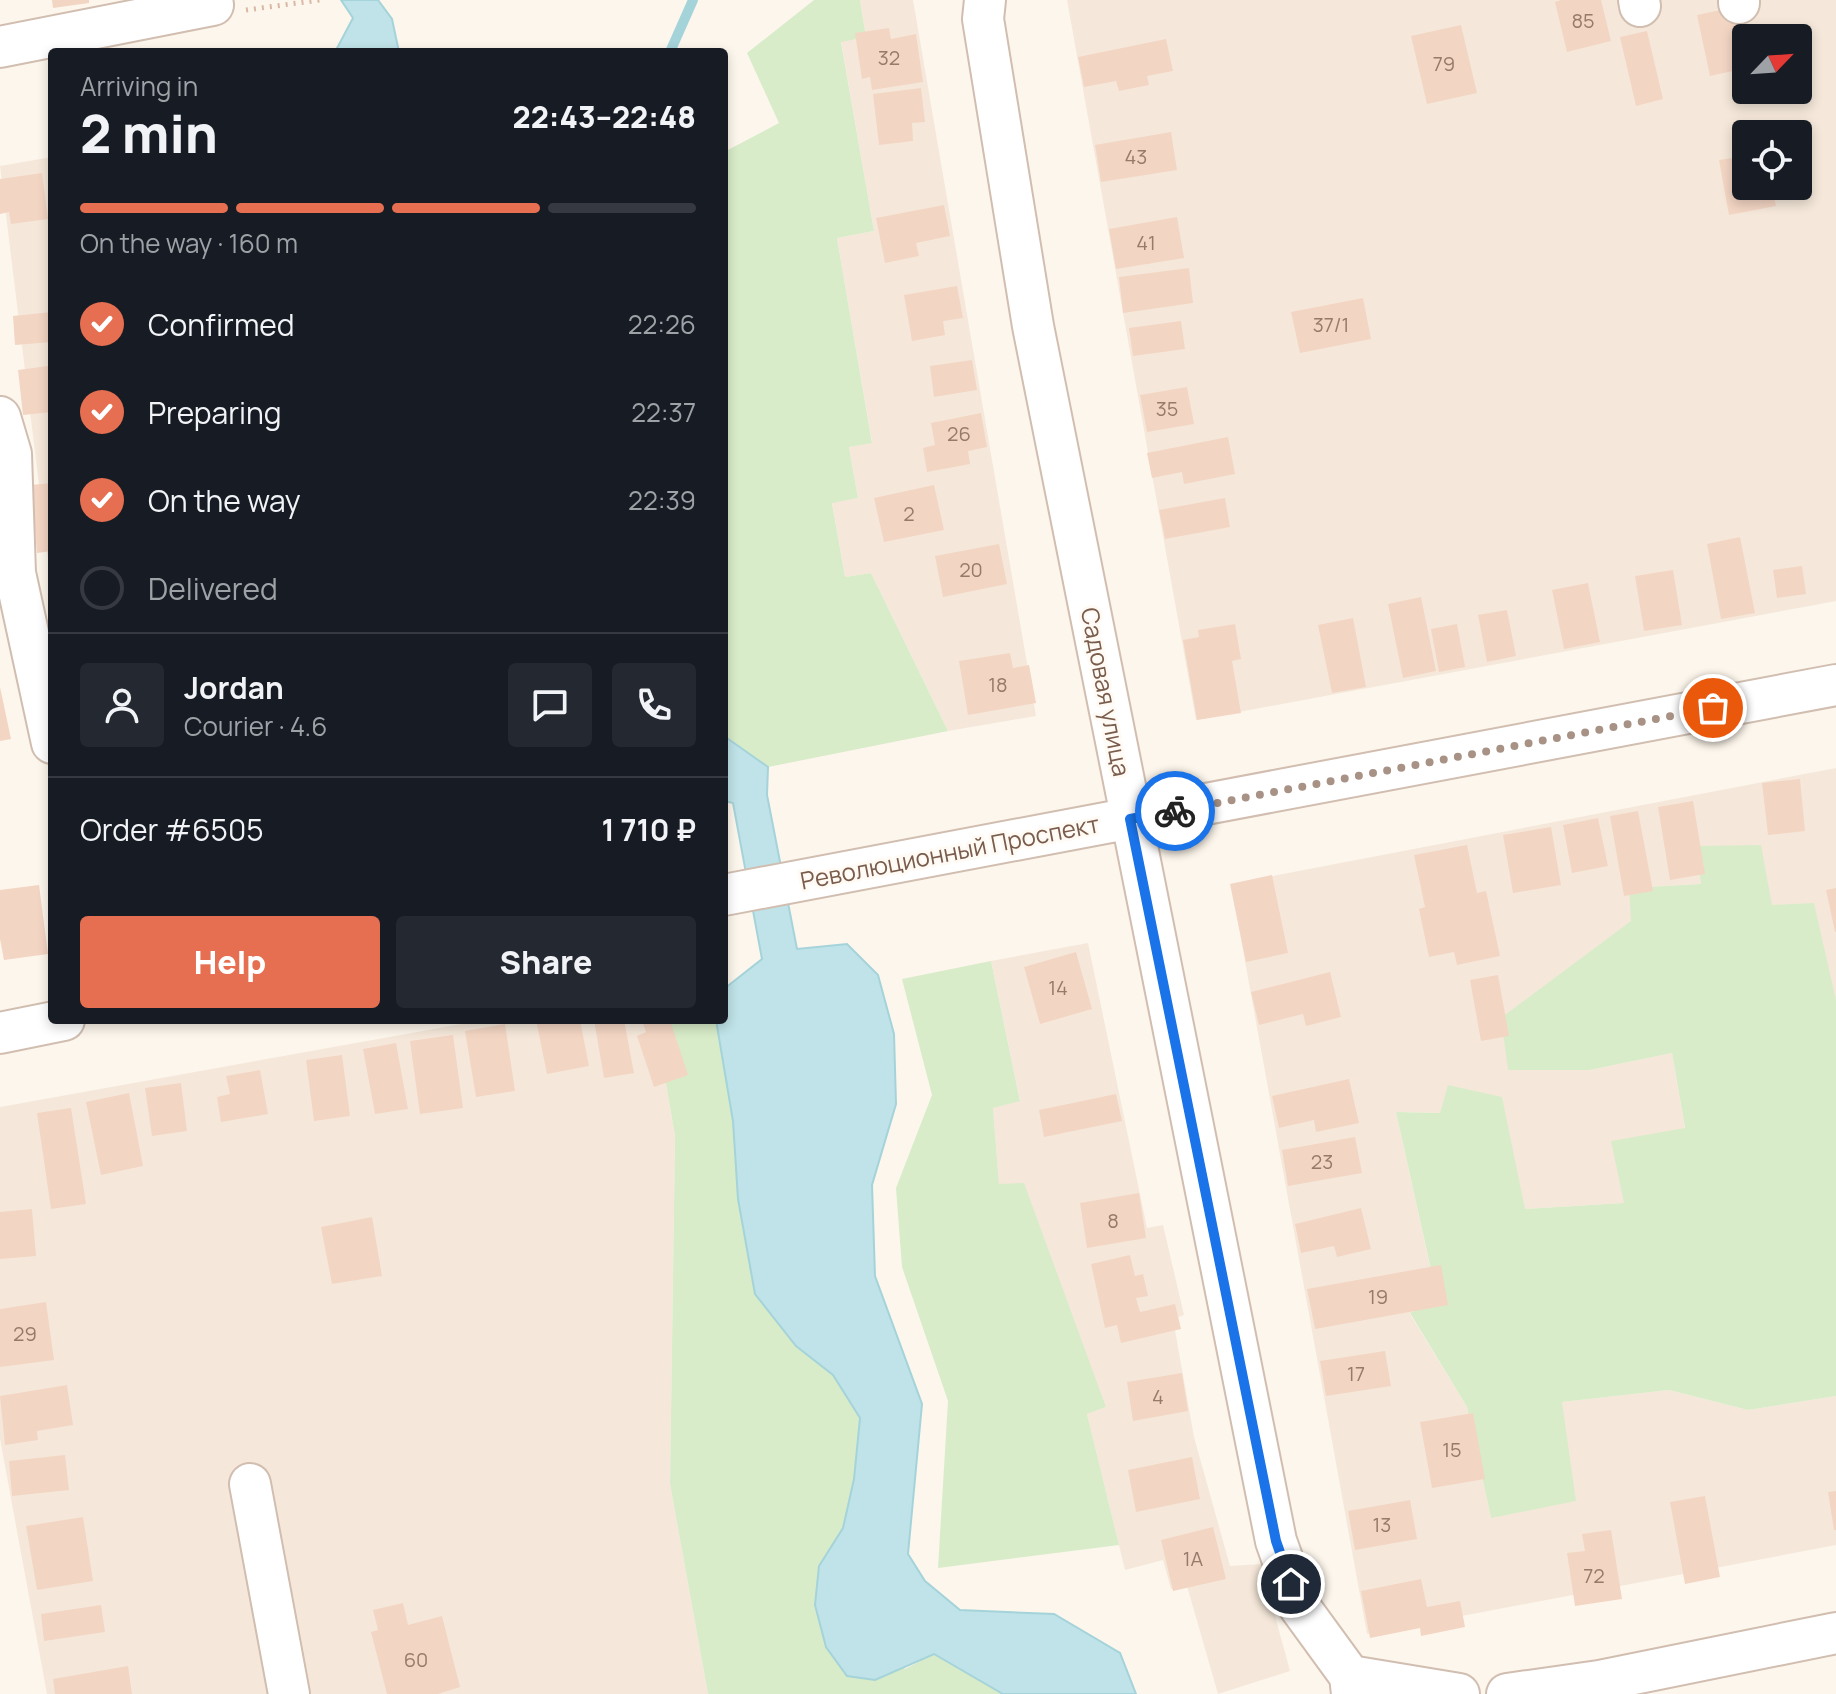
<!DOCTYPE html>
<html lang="en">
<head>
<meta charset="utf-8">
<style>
	body { margin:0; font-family:Manrope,sans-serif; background:#242831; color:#f1f3f6; height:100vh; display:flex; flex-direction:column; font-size:30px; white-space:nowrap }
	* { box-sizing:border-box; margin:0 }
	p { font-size:26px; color:#9ea1a6 }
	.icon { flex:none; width:44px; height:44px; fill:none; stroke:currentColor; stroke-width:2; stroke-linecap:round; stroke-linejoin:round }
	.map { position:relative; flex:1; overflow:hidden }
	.sheet { position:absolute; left:48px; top:48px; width:680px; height:976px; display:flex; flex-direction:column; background:#171b24; border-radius:8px; box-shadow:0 4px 12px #0003 }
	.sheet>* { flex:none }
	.needle { width:52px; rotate:65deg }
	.buttons { position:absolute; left:1732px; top:24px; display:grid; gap:16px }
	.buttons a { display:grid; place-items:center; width:80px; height:80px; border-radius:8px; background:#171b24; box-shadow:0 4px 12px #0003; font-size:40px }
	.pin { position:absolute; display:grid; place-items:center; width:68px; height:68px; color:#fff; margin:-34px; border:4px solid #fff; border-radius:50%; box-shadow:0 2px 8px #0007 }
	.courier { position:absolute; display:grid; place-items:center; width:80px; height:80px; margin:-40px; border:6px solid #1a73e8; border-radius:50%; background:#fff; color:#222; box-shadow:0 2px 10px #0007 }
	.overview em { font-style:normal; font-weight:800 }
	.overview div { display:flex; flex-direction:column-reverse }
	.overview { display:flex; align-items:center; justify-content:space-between; height:136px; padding:0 32px }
	h1 { font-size:52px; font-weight:800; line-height:60px }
	.bar { display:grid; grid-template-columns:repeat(4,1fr); gap:12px 8px; align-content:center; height:96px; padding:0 32px }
	.bar i { height:10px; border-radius:6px; background:#363941 }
	.bar .selected { background:#e76f51 }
	.bar p { grid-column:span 4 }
	.line { display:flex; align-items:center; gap:20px; padding:0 32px; border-top:2px solid #363941 }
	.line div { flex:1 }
	.round { display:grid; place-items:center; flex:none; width:84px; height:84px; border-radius:8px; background:#242831 }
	ol { padding:0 32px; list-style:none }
	li { display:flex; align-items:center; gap:24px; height:88px }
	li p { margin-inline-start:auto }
	li .icon { padding:8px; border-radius:50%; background:#e76f51; color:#fff; stroke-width:4 }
	li:last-child { color:#9ea1a6 }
	li i { width:44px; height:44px; border:4px solid #363941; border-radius:50% }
	.cta { display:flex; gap:16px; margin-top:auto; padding:16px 32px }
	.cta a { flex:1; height:92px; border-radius:8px; background:#e76f51; color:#fff; font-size:32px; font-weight:800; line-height:92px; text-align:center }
	.cta a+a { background:#242831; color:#f1f3f6 }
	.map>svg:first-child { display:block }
</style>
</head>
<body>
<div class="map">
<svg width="1836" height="1694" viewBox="0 0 1836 1694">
	<rect width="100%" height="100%" fill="#fdf6ec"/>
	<path fill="#f5e8da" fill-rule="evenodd" d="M860 0H913L1036 716 948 731 871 573 845 577 832 502 858 498 849 447 872 442 837 238 874 231 841 41 866 37Z
		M1067 0H1836V601L1196 720ZM1746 38H1798V90H1746ZM1746 134H1798V186H1746Z
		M52 157V591L0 166Z
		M1836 768V1000L1772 905 1695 846 1701 884 1630 888 1632 921 1502 1018 1590 1070 1672 1053 1685 1129 1625 1203 1525 1209 1440 1113 1396 1112 1438 1302 1410 1314 1467 1407 1491 1518 1562 1402 1669 1390 1748 1410 1836 1396V1545L1367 1634 1231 884Z
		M1088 943 1147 1228 1163 1225 1184 1315 1173 1319 1194 1437 1230 1566 1261 1564 1290 1671 1218 1694 1187 1586 1171 1589 1163 1560 1125 1570 1087 1414 1106 1407 999 1185 993 1108 1020 1100 991 961Z
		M484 1020H655L675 1136 670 1484 708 1694H47L0 1439V1107Z"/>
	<path fill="#d8ecc9" d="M814 0H860L866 37 841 42 874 231 837 238 872 443 849 447 858 498 832 503 845 577 871 573 948 731 768 767 724 736V152L779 123 747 53Z
		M1761 845 1772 905 1814 903 1836 1000V1396L1748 1410 1669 1390 1562 1402 1576 1501 1491 1518 1467 1407 1410 1313 1438 1301 1396 1112 1440 1113 1448 1085 1502 1097 1525 1209 1624 1203 1611 1141 1685 1128 1672 1053 1590 1070H1508L1501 1018 1631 921 1629 888 1701 884 1695 846Z
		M991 961 1020 1101 993 1108 999 1184 1024 1183 1106 1407 1087 1414 1119 1545 938 1568 948 1401 902 1267 896 1188 932 1095 902 979Z
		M655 1020H716L733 1121 796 1346 833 1375 860 1418 854 1479 843 1528 819 1566 905 1669 934 1654 1003 1694H708L670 1484 675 1136Z"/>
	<path fill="#bfe3e8" stroke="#a5d3da" stroke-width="2" d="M341 0H378L392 19 399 52H335L353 18Z
		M724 736 768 767 767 795 797 949 847 944 878 975 894 1034 896 1104 872 1185 875 1276 922 1404 908 1554 925 1581 960 1610 1054 1614 1120 1653 1136 1694H1003L934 1654 875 1680 847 1676 826 1647 815 1605 819 1566 843 1528 854 1479 860 1418 833 1375 796 1346 755 1294 738 1199 733 1121 716 1020H724V989L762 959 733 803 724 801Z"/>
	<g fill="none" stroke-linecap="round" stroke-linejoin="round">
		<path stroke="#a5d3da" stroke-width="10" d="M670 52 693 0"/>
	</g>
	<path fill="#f3d5c3" d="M52 0H89V3L53 8Z
		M1561 0H1601L1611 41 1567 52 1555 2Z
		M1735 7 1746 68 1710 76 1697 15Z
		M1461 25 1477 93 1427 104 1411 36Z
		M889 28 891 39 916 34 923 82 872 90 870 77 862 79 855 33Z
		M1647 31 1663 99 1636 106 1620 37Z
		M1166 39 1173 71 1147 76 1149 85 1119 91 1116 81 1084 87 1078 57Z
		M921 88 925 122 912 123 913 141 879 145 873 94Z
		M1171 132 1177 170 1101 182 1095 145Z
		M1746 156V186H1772L1776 206 1729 215 1719 160Z
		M42 173 48 219 11 224 9 212 0 214V179Z
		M944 205 950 236 916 243 919 256 885 263 876 218Z
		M1177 217 1184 258 1116 269 1109 229Z
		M1189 268 1193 303 1123 313 1119 277Z
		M957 286 963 318 943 321 945 335 912 341 904 295Z
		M1363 298 1371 339 1300 353 1291 312Z
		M52 312V342L15 345 13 316Z
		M1181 321 1185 349 1133 356 1129 328Z
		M972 360 977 390 934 397 930 366Z
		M48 366 52 412 23 415 18 370Z
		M1187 387 1194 424 1147 432 1140 395Z
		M981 413 987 447 968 451 970 464 927 472 923 448 935 445 931 423Z
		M1228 437 1235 474 1184 484 1182 472 1152 478 1147 453Z
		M52 483V551L37 553 31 485Z
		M934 485 944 530 884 542 874 498Z
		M1225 498 1230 527 1165 539 1159 510Z
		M1740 537 1755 613 1721 619 1707 544Z
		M999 544 1007 584 943 597 935 556Z
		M1802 566 1806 594 1777 598 1773 570Z
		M1673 570 1682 625 1644 631 1635 576Z
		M1588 583 1600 642 1564 649 1552 590Z
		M1421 597 1436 671 1403 678 1388 604Z
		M1507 610 1516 656 1487 662 1478 615Z
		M1353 618 1366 687 1332 693 1318 625Z
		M1235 624 1241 659 1232 661 1241 713 1197 720 1183 640 1199 637 1198 630Z
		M1457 624 1465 667 1439 672 1431 629Z
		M1010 653 1013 668 1029 665 1036 703 968 715 959 661Z
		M0 687 11 739 0 741Z
		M1800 779 1805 831 1768 835 1762 783Z
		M1693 801 1705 874 1670 880 1658 807Z
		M1638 811 1653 891 1624 896 1610 816Z
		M1598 818 1608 866 1572 873 1563 825Z
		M1551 827 1561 885 1513 893 1503 835Z
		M1467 845 1477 893 1486 891 1500 956 1457 965 1454 952 1429 957 1419 909 1425 907 1414 855Z
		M1272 875 1288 953 1246 962 1230 884Z
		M39 885 48 954 4 960 0 939V890Z
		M1836 888V932H1835L1826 890Z
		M1076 952 1092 1009 1040 1024 1024 967Z
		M1330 972 1341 1017 1306 1026 1303 1014 1259 1025 1251 992Z
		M1498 975 1509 1036 1481 1041 1470 980Z
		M536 1020H580L589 1066 547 1074Z
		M594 1020H624L634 1073 604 1078Z
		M642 1020H670L688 1075 654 1087 637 1036 646 1032Z
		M505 1024 515 1091 476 1097 465 1031Z
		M453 1035 463 1108 420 1114 410 1041Z
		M396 1043 408 1109 375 1114 363 1049Z
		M342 1055 350 1116 314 1121 306 1060Z
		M260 1070 268 1114 221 1122 217 1097 230 1094 226 1076Z
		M1349 1079 1359 1123 1316 1132 1314 1120 1279 1128 1272 1096Z
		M181 1083 187 1131 152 1136 145 1088Z
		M129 1093 143 1166 101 1175 86 1102Z
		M1116 1094 1122 1121 1044 1137 1039 1110Z
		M71 1108 86 1204 51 1209 37 1113Z
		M1355 1137 1362 1173 1288 1186 1282 1150Z
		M1139 1193 1146 1238 1087 1248 1080 1203Z
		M1361 1208 1371 1249 1337 1257 1334 1246 1301 1253 1295 1224Z
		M32 1209 36 1256 0 1259V1212Z
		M372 1217 382 1276 332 1284 321 1227Z
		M1130 1255 1135 1276 1143 1274 1148 1296 1136 1298 1140 1312 1175 1304 1181 1329 1121 1343 1117 1325 1105 1328 1091 1264Z
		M1441 1265 1448 1305 1315 1329 1307 1289Z
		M46 1302 54 1360 0 1367V1309Z
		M1385 1351 1391 1386 1326 1396 1320 1361Z
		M1182 1373 1188 1411 1133 1421 1127 1382Z
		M67 1385 73 1425 37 1431 38 1440 5 1445 0 1396Z
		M1473 1413 1485 1479 1432 1488 1420 1422Z
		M65 1455 69 1490 12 1496 9 1461Z
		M1192 1457 1200 1499 1136 1512 1128 1470Z
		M1836 1491V1530H1834L1828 1492Z
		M1705 1496 1720 1577 1685 1584 1670 1502Z
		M1410 1500 1417 1539 1355 1550 1348 1511Z
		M83 1517 93 1581 37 1590 26 1526Z
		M1213 1527 1226 1579 1173 1591 1161 1540Z
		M1611 1530 1622 1599 1575 1606 1567 1553 1585 1551 1582 1534Z
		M1421 1579 1427 1607 1460 1601 1465 1627 1421 1636 1420 1628 1370 1638 1361 1591Z
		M403 1603 408 1625 442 1616 460 1687 438 1694H387L371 1632 378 1630 373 1610Z
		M101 1605 105 1632 44 1641 41 1614Z
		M128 1666 132 1694H55L53 1679Z"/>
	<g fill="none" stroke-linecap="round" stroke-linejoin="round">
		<defs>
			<path id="minor" d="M985 0 983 19 1033 326 1276 1541 1299 1606 1350 1676 1352 1694
				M1639 0 1640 6
				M1739 0V3
				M0 47 213 5
				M0 417 11 454 15 573 52 743
				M724 895 1836 685
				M0 1033 64 1020
				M250 1484 289 1694
				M1350 1676 1459 1694
				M1507 1694 1599 1681 1836 1633"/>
		</defs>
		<use href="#minor" stroke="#d1beb0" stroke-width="44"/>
		<path stroke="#d9b8a5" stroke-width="5" stroke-dasharray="2 6" stroke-linecap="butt" d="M246 10 320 0"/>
		<use href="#minor" stroke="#fff" stroke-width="40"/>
	</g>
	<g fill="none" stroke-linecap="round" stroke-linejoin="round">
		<path stroke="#a89285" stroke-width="8" stroke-dasharray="0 14.4" d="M1175 811 1713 708"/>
		<path stroke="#1a73e8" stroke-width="10" d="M1175 811 1130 819 1276 1541 1291 1584"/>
	</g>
	<g text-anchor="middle" stroke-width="6" stroke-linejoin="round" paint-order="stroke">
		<g font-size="20" fill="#987a6a">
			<text x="1583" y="28">85</text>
			<text x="889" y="65">32</text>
			<text x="1444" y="71">79</text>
			<text x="1136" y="164">43</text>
			<text x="1146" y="250">41</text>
			<text x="1331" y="332">37/1</text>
			<text x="1167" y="416">35</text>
			<text x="959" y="441">26</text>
			<text x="909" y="521">2</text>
			<text x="971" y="577">20</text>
			<text x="998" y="692">18</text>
			<text x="1058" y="995">14</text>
			<text x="1322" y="1169">23</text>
			<text x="1113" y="1228">8</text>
			<text x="1378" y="1304">19</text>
			<text x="25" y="1341">29</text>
			<text x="1356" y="1381">17</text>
			<text x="1158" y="1404">4</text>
			<text x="1452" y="1457">15</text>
			<text x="1382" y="1532">13</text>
			<text x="1193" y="1566">1А</text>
			<text x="1594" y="1583">72</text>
			<text x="416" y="1667">60</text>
		</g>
		<g font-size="24" fill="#7a5c4d" stroke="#fffaf3">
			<text transform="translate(1105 692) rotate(79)" y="8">Садовая улица</text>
			<text transform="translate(950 853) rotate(-11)" y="8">Революционный Проспект</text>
		</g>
	</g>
</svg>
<div class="buttons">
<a><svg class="needle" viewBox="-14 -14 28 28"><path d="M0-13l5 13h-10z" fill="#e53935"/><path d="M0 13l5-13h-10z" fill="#9ea1a6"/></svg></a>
<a><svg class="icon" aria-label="locate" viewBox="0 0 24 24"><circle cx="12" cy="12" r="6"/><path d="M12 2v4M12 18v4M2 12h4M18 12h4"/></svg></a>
</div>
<div class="pin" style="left:1713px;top:708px;background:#ea580c"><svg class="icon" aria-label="bag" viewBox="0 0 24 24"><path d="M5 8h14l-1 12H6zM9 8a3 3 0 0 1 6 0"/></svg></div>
<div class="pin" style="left:1291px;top:1584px;background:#1f2937"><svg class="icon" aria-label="home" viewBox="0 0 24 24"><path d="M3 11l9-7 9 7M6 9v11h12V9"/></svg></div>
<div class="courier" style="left:1175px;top:811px"><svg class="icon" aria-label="bike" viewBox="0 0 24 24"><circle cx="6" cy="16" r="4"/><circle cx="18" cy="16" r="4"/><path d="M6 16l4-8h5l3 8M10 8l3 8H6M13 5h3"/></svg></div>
<section class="sheet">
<div class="overview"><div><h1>2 min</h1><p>Arriving in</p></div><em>22:43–22:48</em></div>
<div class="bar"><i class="selected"></i><i class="selected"></i><i class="selected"></i><i></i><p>On the way · 160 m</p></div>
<ol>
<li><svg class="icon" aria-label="check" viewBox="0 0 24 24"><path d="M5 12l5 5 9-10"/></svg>Confirmed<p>22:26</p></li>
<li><svg class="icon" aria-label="check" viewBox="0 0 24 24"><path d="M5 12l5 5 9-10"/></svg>Preparing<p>22:37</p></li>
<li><svg class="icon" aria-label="check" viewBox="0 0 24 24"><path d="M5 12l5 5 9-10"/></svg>On the way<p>22:39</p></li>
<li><i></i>Delivered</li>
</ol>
<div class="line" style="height:144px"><a class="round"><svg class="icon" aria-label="person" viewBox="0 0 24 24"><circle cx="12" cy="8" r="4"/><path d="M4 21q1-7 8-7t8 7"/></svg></a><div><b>Jordan</b><p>Courier · 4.6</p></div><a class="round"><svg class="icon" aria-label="chat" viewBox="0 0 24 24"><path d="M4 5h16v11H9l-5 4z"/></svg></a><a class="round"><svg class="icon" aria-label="phone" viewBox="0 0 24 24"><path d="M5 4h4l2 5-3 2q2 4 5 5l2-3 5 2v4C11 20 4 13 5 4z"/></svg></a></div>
<div class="line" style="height:104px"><div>Order #6505</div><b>1 710 ₽</b></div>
<div class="cta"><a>Help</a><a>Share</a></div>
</section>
</div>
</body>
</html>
